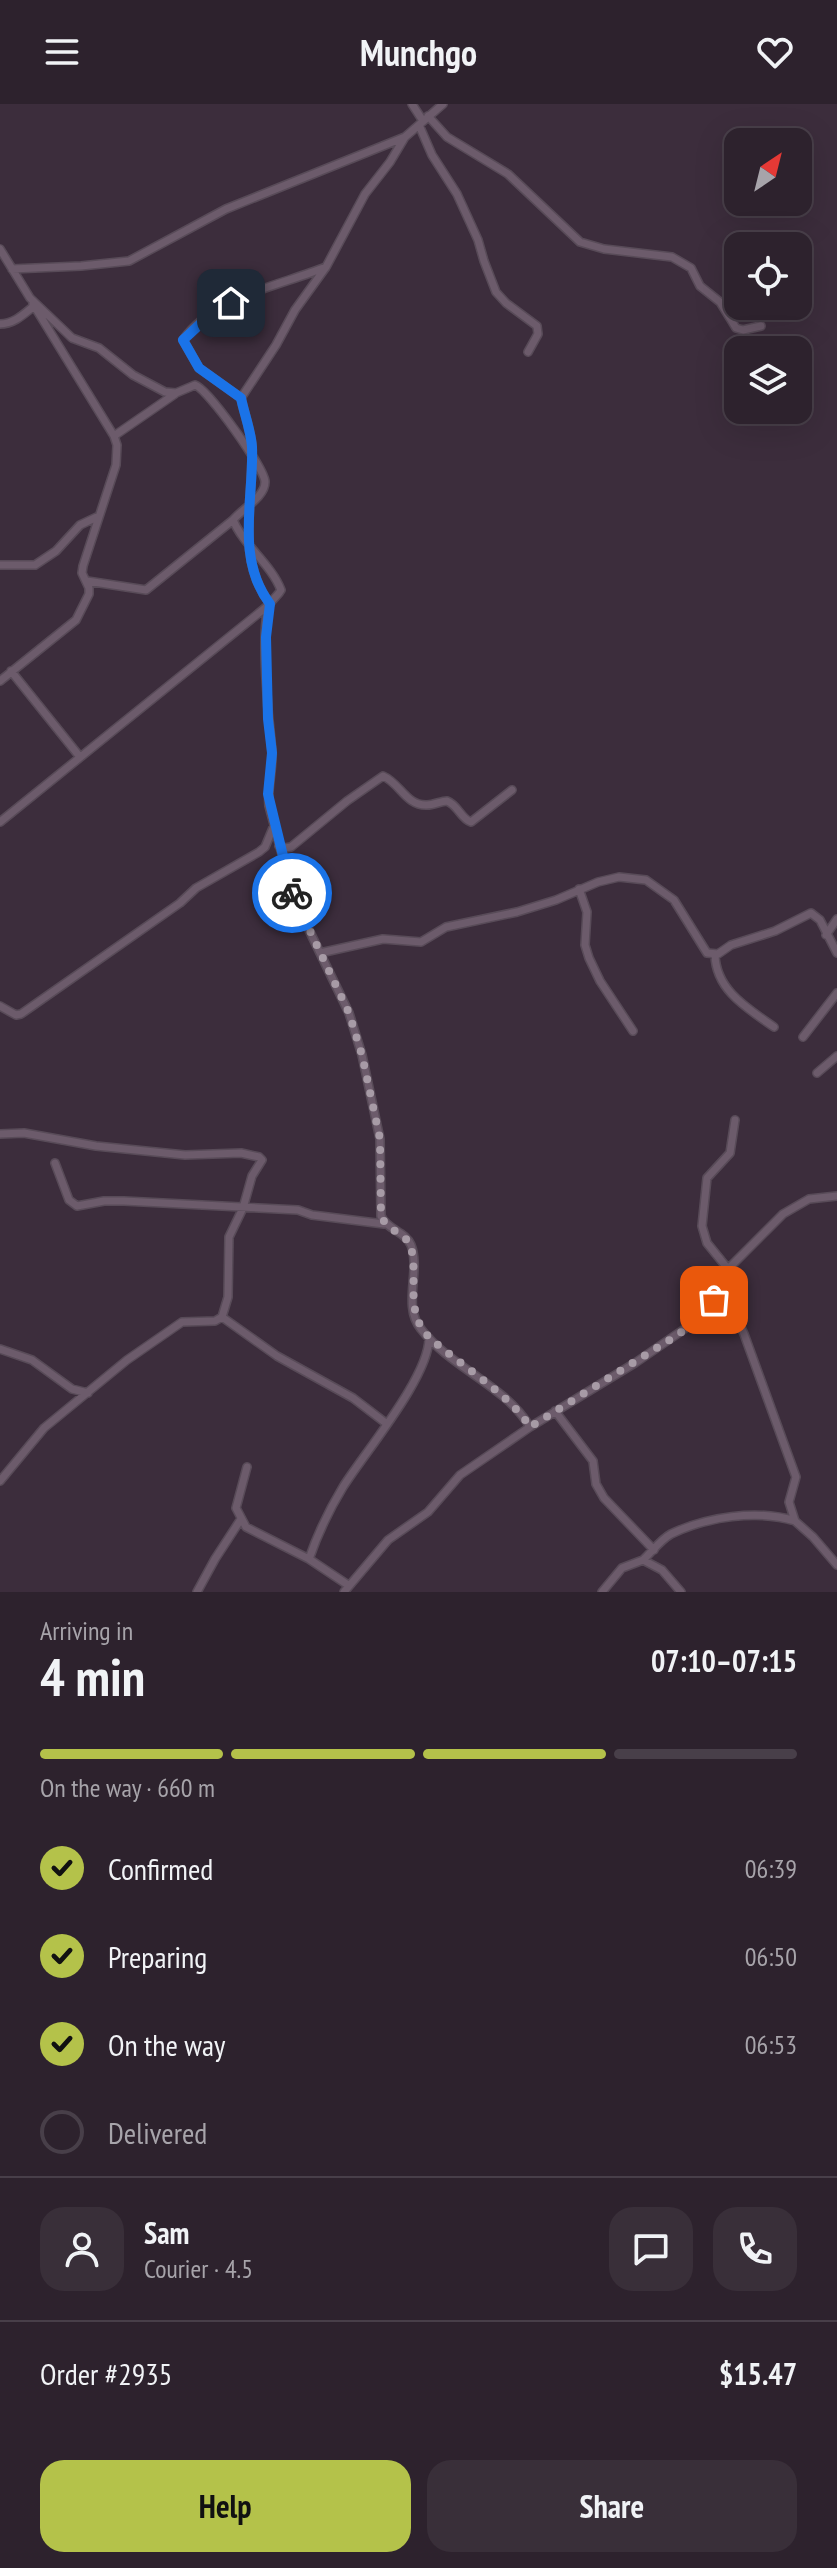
<!DOCTYPE html>
<html lang="en">
<head>
<meta charset="utf-8">
<style>
	body { margin:0; font-family:"PT Sans Narrow",sans-serif; background:#392f39; color:#f1f3f6; height:100vh; display:flex; flex-direction:column; font-size:30px; white-space:nowrap }
	* { box-sizing:border-box; margin:0 }
	p { font-size:26px; color:#a7a4aa }
	.icon { flex:none; width:44px; height:44px; fill:none; stroke:currentColor; stroke-width:2; stroke-linecap:round; stroke-linejoin:round }
	.map { position:relative; height:1488px; overflow:hidden }
	.drawer { display:flex; flex-direction:column; background:#2d222d; flex:1 }
	.drawer>* { flex:none }
	.needle { width:52px; rotate:35deg }
	.fabs { position:absolute; left:724px; top:24px; display:grid; gap:16px }
	.fabs a { display:grid; place-items:center; width:88px; height:88px; border-radius:16px; background:#2d222d; box-shadow:0 8px 32px #0002,0 0 0 2px #483f49; font-size:40px }
	.pin { position:absolute; display:grid; place-items:center; width:68px; height:68px; color:#fff; margin:-34px; border-radius:16px; box-shadow:0 4px 12px #0006 }
	.courier { position:absolute; display:grid; place-items:center; width:80px; height:80px; margin:-40px; border:6px solid #1a73e8; border-radius:50%; background:#fff; color:#222; box-shadow:0 2px 10px #0007 }
	.overview em { font-style:normal; font-weight:800 }
	.overview div { display:flex; flex-direction:column-reverse }
	.overview { display:flex; align-items:center; justify-content:space-between; height:136px; padding:0 40px }
	h1 { font-size:52px; font-weight:800; line-height:60px }
	.bar { display:grid; grid-template-columns:repeat(4,1fr); gap:12px 8px; align-content:center; height:96px; padding:0 40px }
	.bar i { height:10px; border-radius:6px; background:#483f49 }
	.bar .active { background:#b4c24a }
	.bar p { grid-column:span 4 }
	.line { display:flex; align-items:center; gap:20px; padding:0 40px; border-top:2px solid #483f49 }
	.line div { flex:1 }
	.round { display:grid; place-items:center; flex:none; width:84px; height:84px; border-radius:24px; background:#392f39 }
	ol { padding:0 40px; list-style:none }
	li { display:flex; align-items:center; gap:24px; height:88px }
	li p { margin-inline-start:auto }
	li .icon { padding:8px; border-radius:50%; background:#b4c24a; color:#111; stroke-width:4 }
	li:last-child { color:#a7a4aa }
	li i { width:44px; height:44px; border:4px solid #483f49; border-radius:50% }
	.primary-button { display:flex; gap:16px; margin-top:auto; padding:16px 40px }
	.primary-button a { flex:1; height:92px; border-radius:24px; background:#b4c24a; color:#111; font-size:32px; font-weight:800; line-height:92px; text-align:center }
	.primary-button a+a { background:#392f39; color:#f1f3f6 }
	header { display:flex; justify-content:space-between; align-items:center; height:104px; padding:0 40px; background:#2d222d; font-size:36px; font-weight:800 }
	.map>svg:first-child { display:block }
</style>
</head>
<body>
<header><svg class="icon" aria-label="menu" viewBox="0 0 24 24"><path d="M4 6h16M4 12h16M4 18h16"/></svg>Munchgo<svg class="icon" aria-label="heart" viewBox="0 0 24 24"><path d="M12 20l-8-8c-3-5 5-10 8-4 3-6 11-1 8 4z"/></svg></header>
<div class="map">
<svg width="837" height="1488" viewBox="0 0 837 1488">
	<rect width="100%" height="100%" fill="#3c2d3c"/>
	<g fill="none" stroke-linecap="round" stroke-linejoin="round">
		<defs>
			<path id="minor" d="M412 0 423 17
				M428 12 447 33 508 70 580 138 604 145 672 153 691 164 700 182 720 198 736 224 743 226 761 222
				M419 21 432 51 457 90 478 136 484 157 496 188 506 199 537 222 538 230 528 248
				M0 145 30 194 72 234 99 244 133 271 165 288 176 289 195 281C208 285 265 365 265 378 265 393 242 405 233 416 244 442 271 460 281 486 278 492 273 494 270 500 259 519 269 621 272 647 273 666 267 684 269 702L294 795 349 909 362 951 380 1035 381 1112C387 1126 405 1127 411 1141 421 1167 402 1202 421 1225 451 1264 505 1281 530 1323
				M12 165 81 162 129 157 226 105 405 33
				M0 220C14 220 24 210 34 202
				M241 294 276 241 295 206 326 163 365 90 390 58 405 33 443 0
				M114 332 175 290
				M0 461H35L56 447 80 421 99 412
				M87 477 146 486 233 416
				M11 567 80 653
				M0 577 76 516 89 490V484L82 469 83 462 116 361 117 341 114 332 33 200
				M0 718 270 500C235 454 254 395 252 343 251 327 244 309 241 294L199 264 183 236C214 192 279 182 326 163
				M279 742 285 744 291 743 347 697 383 672C400 679 406 702 427 701 434 701 441 697 447 697 458 701 461 715 471 718L512 686
				M579 785 587 808 585 841 589 854 600 877 633 927
				M826 831 837 815
				M320 849 383 835 421 838 446 823 517 808 556 796 598 778 619 773 646 776 674 796 707 849 718 850 731 841 775 827 811 809 820 816 837 849
				M715 851C716 886 747 904 774 923
				M0 902 16 911 21 910 180 799 196 784 259 748 265 743 273 724
				M803 933 837 889
				M817 969 837 952
				M0 1030 24 1029 96 1042 185 1051 241 1049 259 1053 262 1056 252 1072 243 1104 229 1133 228 1193 222 1213 215 1217 182 1218 127 1256 44 1324 0 1377
				M55 1059 69 1096 77 1102 104 1097H124L298 1106 312 1111 384 1120
				M728 1165 707 1139 702 1122 707 1074 730 1049 735 1016
				M719 1185 728 1194 744 1230 796 1373 789 1398 795 1417 813 1433 837 1461
				M222 1213 277 1252 353 1294 387 1320
				M0 1245 32 1256 72 1285 88 1289
				M555 1307 593 1357 596 1380 604 1394 654 1446
				M247 1363 236 1404 246 1423 309 1455 348 1481
				M309 1455C318 1429 329 1406 343 1383 365 1348 429 1273 429 1234
				M643 1456C652 1448 660 1436 671 1430 706 1413 757 1405 795 1417
				M197 1488 215 1455 241 1415
				M344 1488 388 1436 428 1408 460 1371 530 1323 635 1259 696 1217 714 1196 728 1165 783 1110 809 1095 837 1092
				M602 1488 622 1464 643 1456 662 1466 681 1488"/>
		</defs>
		<use href="#minor" stroke="#584b58" stroke-width="10"/>
		<use href="#minor" stroke="#6c5b6b" stroke-width="7"/>
	</g>
	<g fill="none" stroke-linecap="round" stroke-linejoin="round">
		<path stroke="#a79ba6" stroke-width="8" stroke-dasharray="0 14.4" d="M292 789 349 909 362 951 380 1035 381 1112C387 1126 402 1128 410 1140 420 1173 403 1206 429 1233 458 1260 510 1290 530 1323L676 1232 696 1217 714 1196"/>
		<path stroke="#1a73e8" stroke-width="10" d="M231 199 211 210 183 236 199 264 241 294C244 309 251 327 252 343 254 395 235 454 270 500L266 533 268 615 272 649 268 690 292 789"/>
	</g>
</svg>
<div class="fabs">
<a><svg class="needle" viewBox="-14 -14 28 28"><path d="M0-13l5 13h-10z" fill="#e53935"/><path d="M0 13l5-13h-10z" fill="#a7a4aa"/></svg></a>
<a><svg class="icon" aria-label="locate" viewBox="0 0 24 24"><circle cx="12" cy="12" r="6"/><path d="M12 2v4M12 18v4M2 12h4M18 12h4"/></svg></a>
<a><svg class="icon" aria-label="layers" viewBox="0 0 24 24"><path d="M12 4l9 5-9 5-9-5zM3 14l9 5 9-5"/></svg></a>
</div>
<div class="pin" style="left:714px;top:1196px;background:#ea580c"><svg class="icon" aria-label="bag" viewBox="0 0 24 24"><path d="M5 8h14l-1 12H6zM9 8a3 3 0 0 1 6 0"/></svg></div>
<div class="pin" style="left:231px;top:199px;background:#1f2937"><svg class="icon" aria-label="home" viewBox="0 0 24 24"><path d="M3 11l9-7 9 7M6 9v11h12V9"/></svg></div>
<div class="courier" style="left:292px;top:789px"><svg class="icon" aria-label="bike" viewBox="0 0 24 24"><circle cx="6" cy="16" r="4"/><circle cx="18" cy="16" r="4"/><path d="M6 16l4-8h5l3 8M10 8l3 8H6M13 5h3"/></svg></div>
</div>
<section class="drawer">
<div class="overview"><div><h1>4 min</h1><p>Arriving in</p></div><em>07:10–07:15</em></div>
<div class="bar"><i class="active"></i><i class="active"></i><i class="active"></i><i></i><p>On the way · 660 m</p></div>
<ol>
<li><svg class="icon" aria-label="check" viewBox="0 0 24 24"><path d="M5 12l5 5 9-10"/></svg>Confirmed<p>06:39</p></li>
<li><svg class="icon" aria-label="check" viewBox="0 0 24 24"><path d="M5 12l5 5 9-10"/></svg>Preparing<p>06:50</p></li>
<li><svg class="icon" aria-label="check" viewBox="0 0 24 24"><path d="M5 12l5 5 9-10"/></svg>On the way<p>06:53</p></li>
<li><i></i>Delivered</li>
</ol>
<div class="line" style="height:144px"><a class="round"><svg class="icon" aria-label="person" viewBox="0 0 24 24"><circle cx="12" cy="8" r="4"/><path d="M4 21q1-7 8-7t8 7"/></svg></a><div><b>Sam</b><p>Courier · 4.5</p></div><a class="round"><svg class="icon" aria-label="chat" viewBox="0 0 24 24"><path d="M4 5h16v11H9l-5 4z"/></svg></a><a class="round"><svg class="icon" aria-label="phone" viewBox="0 0 24 24"><path d="M5 4h4l2 5-3 2q2 4 5 5l2-3 5 2v4C11 20 4 13 5 4z"/></svg></a></div>
<div class="line" style="height:104px"><div>Order #2935</div><b>$15.47</b></div>
<div class="primary-button"><a>Help</a><a>Share</a></div>
</section>
</body>
</html>
